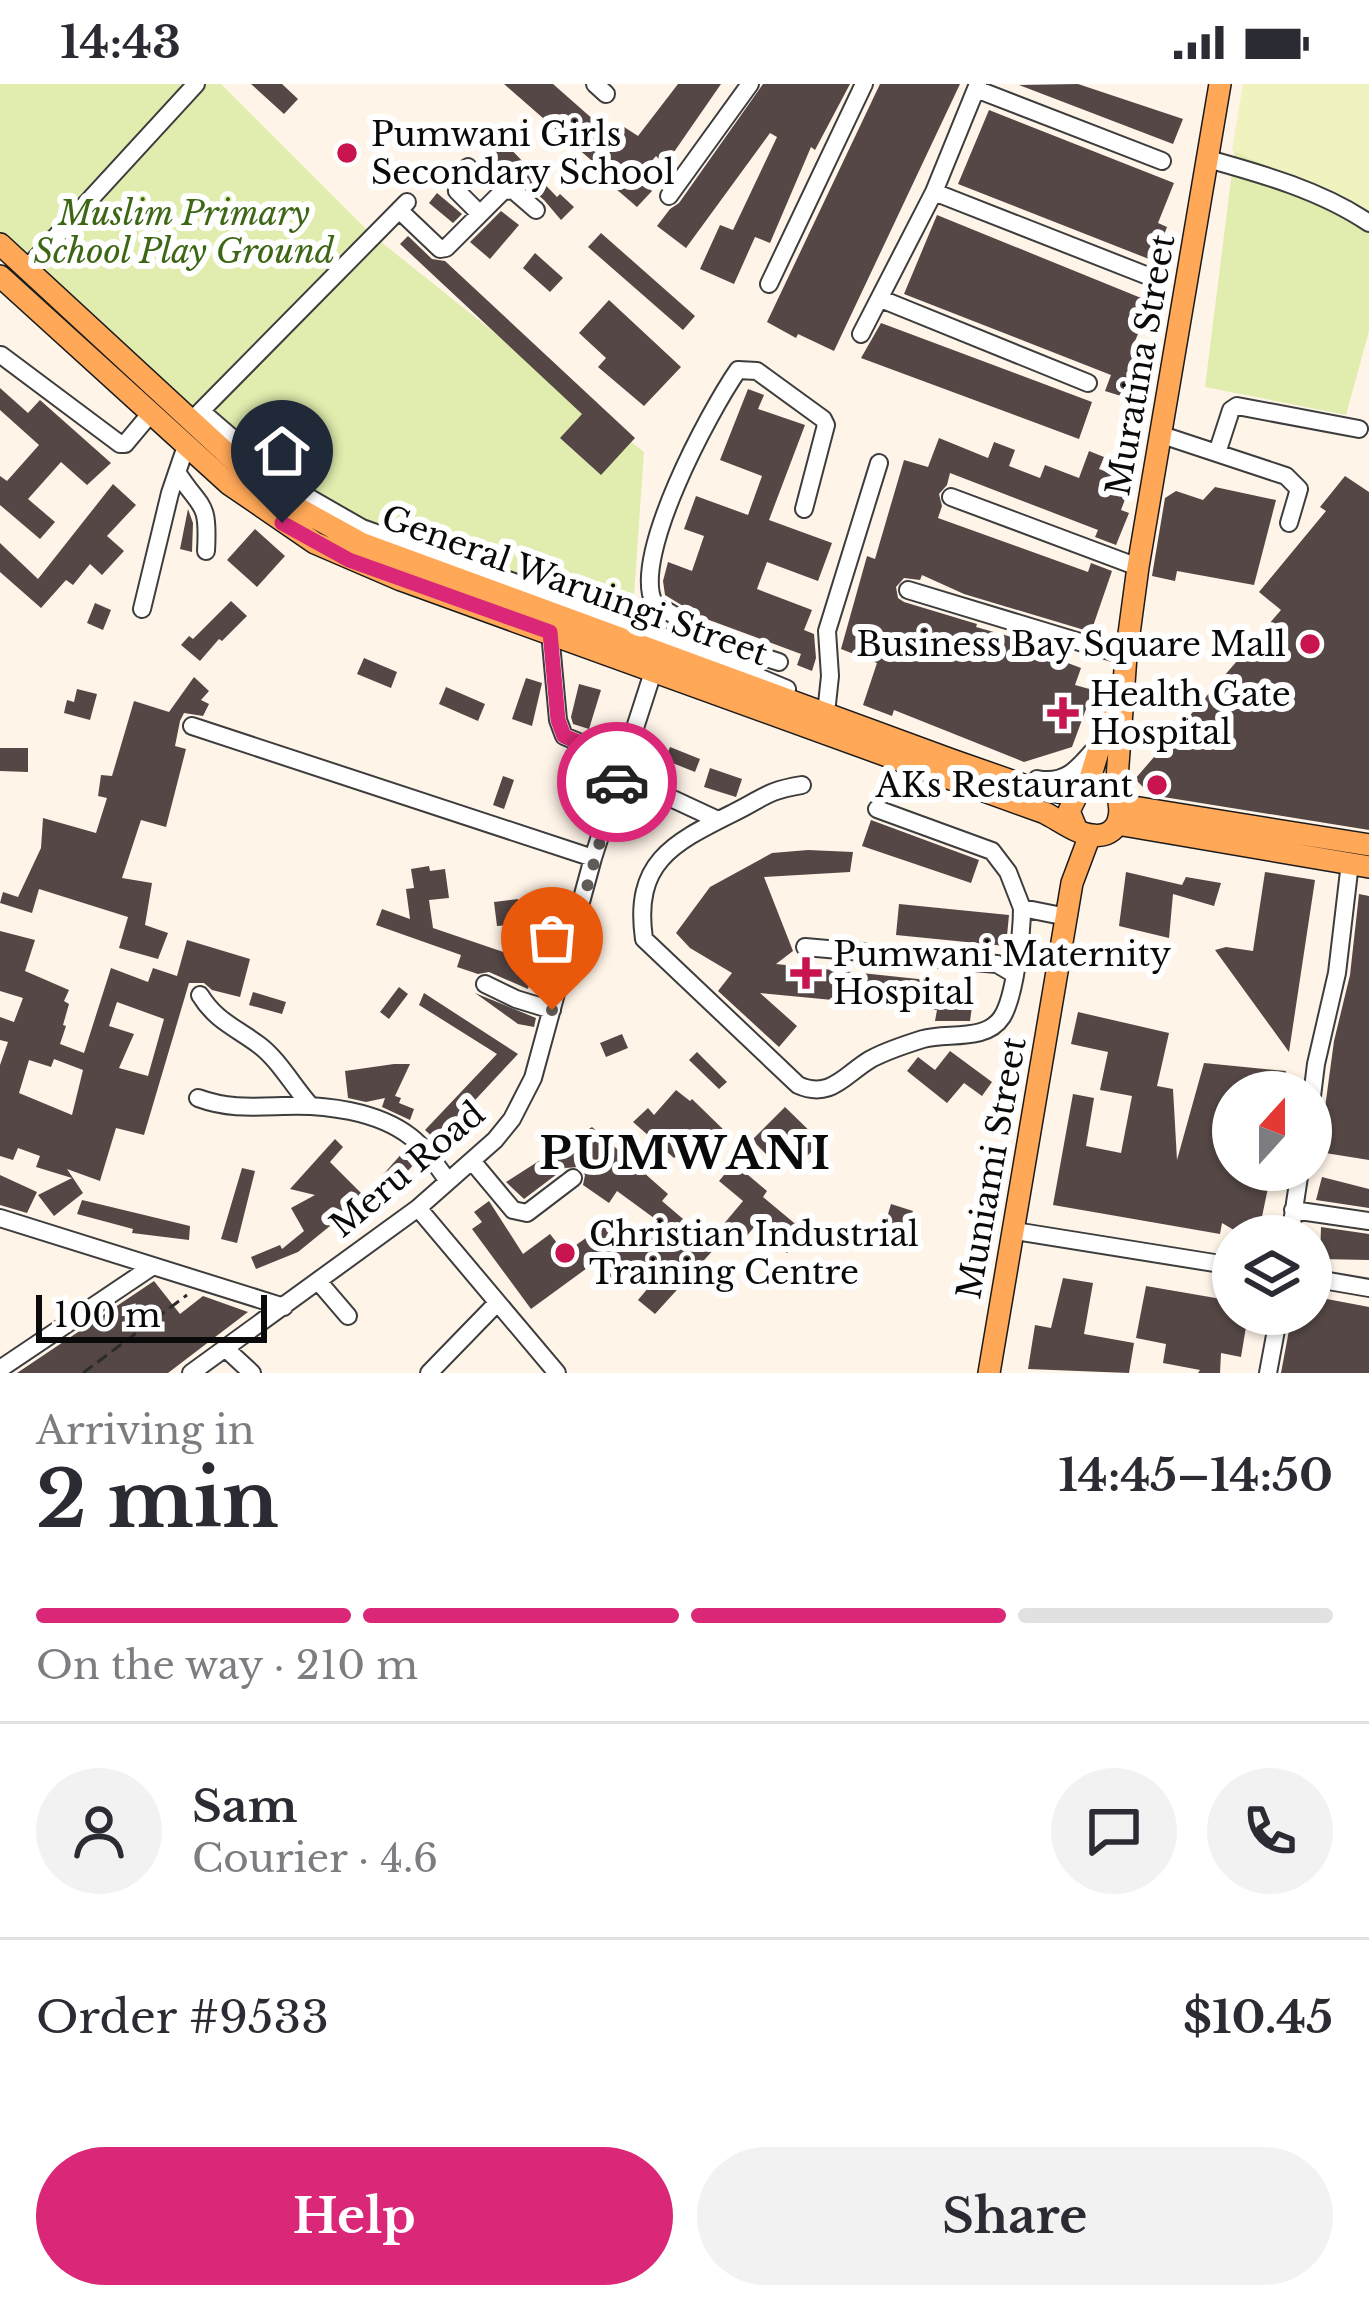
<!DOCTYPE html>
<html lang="en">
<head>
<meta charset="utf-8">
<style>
	body { margin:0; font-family:"Libre Baskerville",serif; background:#f2f2f3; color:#2b2b33; height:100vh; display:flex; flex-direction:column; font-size:45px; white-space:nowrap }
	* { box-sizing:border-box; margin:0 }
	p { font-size:39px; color:#7c7c81 }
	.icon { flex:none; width:66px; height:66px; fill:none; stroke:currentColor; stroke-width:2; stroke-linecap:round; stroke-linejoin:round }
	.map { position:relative; height:1289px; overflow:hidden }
	.drawer { display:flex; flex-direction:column; background:#fff; flex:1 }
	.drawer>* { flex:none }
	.needle { width:78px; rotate:21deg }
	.buttons { position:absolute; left:1212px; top:987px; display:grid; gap:24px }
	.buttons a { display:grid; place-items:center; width:120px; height:120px; border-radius:50%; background:#fff; box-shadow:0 3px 9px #0004; font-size:60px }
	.scale { position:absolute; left:36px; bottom:30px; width:231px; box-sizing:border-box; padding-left:12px; border:6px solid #0a0a0a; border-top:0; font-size:33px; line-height:42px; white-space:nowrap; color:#0a0a0a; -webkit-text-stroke:9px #fff; paint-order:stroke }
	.pin { position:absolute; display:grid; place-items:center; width:102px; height:102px; color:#fff; margin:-123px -51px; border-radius:50% 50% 50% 0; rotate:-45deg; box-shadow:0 0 12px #0007 }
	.pin .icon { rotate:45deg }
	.courier { position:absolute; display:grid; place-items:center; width:120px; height:120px; margin:-60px; border:9px solid #db2777; border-radius:50%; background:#fff; color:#222; box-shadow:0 3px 15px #0007 }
	.overview em { font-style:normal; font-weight:800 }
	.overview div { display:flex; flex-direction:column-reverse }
	.overview { display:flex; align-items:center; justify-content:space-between; height:204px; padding:0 36px }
	h1 { font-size:78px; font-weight:800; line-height:90px }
	.bar { display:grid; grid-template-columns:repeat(4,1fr); gap:18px 12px; align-content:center; height:144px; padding:0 36px }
	.bar i { height:15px; border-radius:9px; background:#e1e1e2 }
	.bar .active { background:#db2777 }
	.bar p { grid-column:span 4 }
	.line { display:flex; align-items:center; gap:30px; padding:0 36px; border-top:3px solid #e1e1e2 }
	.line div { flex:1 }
	.round { display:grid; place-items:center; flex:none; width:126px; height:126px; border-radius:63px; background:#f2f2f3 }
	.cta { display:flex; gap:24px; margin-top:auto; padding:24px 36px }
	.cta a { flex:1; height:138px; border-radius:72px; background:#db2777; color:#fff; font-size:48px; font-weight:800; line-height:138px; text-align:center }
	.cta a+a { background:#f2f2f3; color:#2b2b33 }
	.status { display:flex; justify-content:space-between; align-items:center; height:84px; padding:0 60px; background:#fff; direction:ltr }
	.status svg { height:33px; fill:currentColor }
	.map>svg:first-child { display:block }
</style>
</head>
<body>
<div class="status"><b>14:43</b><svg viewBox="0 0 49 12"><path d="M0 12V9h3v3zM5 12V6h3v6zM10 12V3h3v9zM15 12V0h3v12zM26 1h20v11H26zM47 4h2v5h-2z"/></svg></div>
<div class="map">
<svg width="1369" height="1289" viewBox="0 0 1369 1289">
	<rect width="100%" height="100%" fill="#fff4e8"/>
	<path fill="#e0edae" d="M0 0H221L371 150 644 368 632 540 338 432 194 335 0 160Z
		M1243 0H1369V247L1346 331 1205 303Z"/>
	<path fill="#f0f3c0" d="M1243 0H1369V130L1232 66Z"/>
	<path fill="#544746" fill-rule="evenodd" d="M251 0H282L298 15 284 30Z
		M504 0H553L612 52 621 41 638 52 678 0H721L665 81 656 72 637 94 652 107 637 123 587 80 591 76Z
		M763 0H850L815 66 811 63 770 159 755 153 734 200 700 185 720 141 733 146 777 53 770 49 686 164 657 142 670 125 679 119Z
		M880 0H960L834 267 798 250 796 254 767 238Z
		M1078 0 1183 35 1173 60 1019 1Z
		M989 26 1174 99 1158 139 1167 143 1154 177 958 100Z
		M499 53 557 113 560 110 574 123 561 136 544 116 522 97 510 94 484 67Z
		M437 109 462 130 453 139 429 119Z
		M501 127 519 141 490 175 470 158Z
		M937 131 1151 218 1131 267 1137 269 1121 312 1105 307 1111 291 904 210Z
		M601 149 695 232 683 246 588 163Z
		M408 152 432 175 445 177 635 354 601 391 560 354 582 330 400 160Z
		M535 169 563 194 550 208 523 184Z
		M609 216 681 283 644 322 598 283 606 274 579 249Z
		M881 239 1092 318 1079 355 861 274Z
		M0 304 28 329 40 316 111 379 87 401 61 378 28 415 55 438 40 455 0 421V392L7 397 39 361 0 326Z
		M748 305 764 311 758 325 805 341 769 436 832 459 818 497 767 478 757 505 812 526 804 546 814 550 816 574 812 587 797 581 801 570 701 533 665 511 663 497 668 478 692 487 704 452 684 445 696 412 748 431 762 392 720 376Z
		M939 354 988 374 994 358 1015 366 1009 382 1040 394 1045 381 1079 394 1089 367 1104 373 1099 385 1132 397 1121 426 1129 429 1116 461 1095 453 1098 446 950 389 947 401 939 410 942 422 938 434 1088 488 1091 479 1112 487 1091 548 964 510 922 491 920 496 904 494 896 503 898 514 904 518 977 540 976 543 1008 552 1029 560 1028 564 1081 584 1075 601 1093 606 1072 663 1024 678 894 626 892 632 863 621 877 579 841 565 867 472 875 475 904 376 928 383Z
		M1345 392 1369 408V746L1151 711 1135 695 1281 526 1259 508 1326 427 1320 423Z
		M113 400 136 421 107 452 124 467 102 491 90 480 73 501 66 496 41 524 0 488V459L38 495Z
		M1215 403 1276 416 1254 501 1177 487 1175 497 1152 492 1165 414 1176 407 1203 416Z
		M188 425 193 439 192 468 180 465Z
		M255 445 285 472 257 503 227 476Z
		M231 517 247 532 222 557 219 555 200 577 181 561 189 552 193 555Z
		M95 519 111 526 103 546 87 539Z
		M364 574 397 588 391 604 357 590Z
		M194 593 209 607 201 616 209 620 203 632 184 629 180 637 175 662 186 665 166 743 141 736 122 794 152 799 145 841 168 849 158 875 119 864 128 833 39 805 32 829 0 819 3 808 18 813 41 764 43 734 96 749 107 714 98 712 101 691 112 692 134 617 169 628Z
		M526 594 542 599 532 642 512 635Z
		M579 600 601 606 589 645 573 640 571 633Z
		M446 603 485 620 478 637 439 620Z
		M77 605 97 610 90 636 64 629 67 616 74 618Z
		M670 663 700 675 695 688 665 676Z
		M0 664H28V688L0 687Z
		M710 684 742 695 736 713 704 703Z
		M503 692 514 696 504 725 493 721Z
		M871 736 979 776 971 799 862 762Z
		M808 766 853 768 850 788 764 793 793 867 776 880 975 901 970 937H935L937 926 760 909 797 942 779 963 718 907 732 889 690 864 676 849 710 803 772 769Z
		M429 782 430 787 445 785 449 814 429 816 433 844 524 875 522 882 548 891 545 902 530 897 528 905 489 888 478 890 457 883 461 871 376 841 382 825 410 835 406 805 414 804 411 785Z
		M1126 788 1182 801 1186 793 1221 799 1214 822 1173 810 1169 854 1119 842Z
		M1265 788 1315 796 1289 968 1215 866 1226 863 1253 867Z
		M1359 810 1369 812V1076L1319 1068 1334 957 1350 891Z
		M518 815 521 840 497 842 494 818Z
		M899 820 1009 831 1006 862 896 851Z
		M0 847 35 856 25 887 69 906 64 917 69 920 63 941 66 942 60 960 84 969 111 884 148 898 153 884 177 892 187 856 250 875 240 913 212 906 204 899H189L144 1051 116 1044 100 1097 67 1085 83 1109 54 1132 38 1111 72 1094 36 1083 40 1072 18 1064 13 1076 0 1072V981L8 958 0 956V933L14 938 23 914 0 907ZM117 918 164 935 148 992 119 984 134 950 109 942ZM54 975 83 986 72 1031 19 1009 29 976 51 983Z
		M399 903 408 910 389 935 380 928Z
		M253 908 286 918 282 930 249 921Z
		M424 909 518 970 437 1057 425 1046 497 970 419 921Z
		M475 909 536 934 534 943 518 940Z
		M1078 928 1169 949 1157 1002 1173 1005 1177 1076 1204 979 1286 987 1283 1008H1233L1232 1086 1270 1094 1258 1152 1239 1149 1222 1139 1220 1150 1053 1121 1073 1010 1094 1014 1086 1062 1121 1069 1132 1012 1100 1006 1108 968 1071 960Z
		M622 950 628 964 606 973 600 959Z
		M950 967 992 998 982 1012 964 999 947 1019 907 987 918 973 935 986Z
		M697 968 727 998 719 1005 689 976Z
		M394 980H410L395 1012 401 1014 399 1019 414 1025 410 1036 382 1023 385 1014 366 1018 348 1014 345 987Z
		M676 1006 690 1017 692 1015 727 1049 702 1071 689 1060 674 1074 633 1038 648 1024 654 1031Z
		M785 1023 821 1058 806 1073 787 1054 769 1073 752 1056Z
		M592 1043 668 1110 662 1117 716 1163 655 1230 638 1216 671 1177 608 1201 594 1179 531 1225 472 1145 482 1138 474 1128 489 1117 523 1170 550 1150 565 1169 608 1138 629 1167 658 1137 617 1107 609 1119 583 1101 585 1091 579 1083 565 1084 524 1115 506 1098Z
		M335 1055 343 1063 330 1078 364 1112 404 1067 417 1077 365 1133 358 1126 351 1148 330 1142 298 1168 256 1185 251 1173 280 1161 282 1165 304 1147 291 1124 315 1111 290 1105Z
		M734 1079 767 1107 763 1113 805 1148 787 1169 755 1142 736 1165 717 1148 743 1117 719 1097Z
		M242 1084 255 1087 237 1159 221 1155Z
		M0 1091 37 1108 27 1129 0 1121Z
		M1322 1093 1369 1105V1124L1316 1116Z
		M82 1116 190 1142 189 1156 132 1149 133 1145 77 1130Z
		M891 1120 913 1127 904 1154 883 1147Z
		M1321 1143 1369 1150V1176L1320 1175Z
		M1063 1194 1093 1199 1084 1250 1134 1259 1129 1289 1028 1285 1035 1241 1051 1244Z
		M154 1197 180 1230 203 1212 248 1228 168 1289H17Z
		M1146 1202 1233 1217V1230H1243L1242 1236 1247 1237 1241 1273 1221 1269 1220 1289H1198L1200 1286 1163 1279 1166 1260 1136 1254Z
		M1311 1212 1369 1223V1289H1281L1292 1230H1311Z"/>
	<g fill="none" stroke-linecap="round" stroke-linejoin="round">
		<defs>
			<path id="minor" d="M595 0 606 10
				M976 5 1162 77
				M1208 75C1262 90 1322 107 1369 139
				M468 83 457 107 480 130
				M934 108 1148 192
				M669 112 750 0
				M399 126 440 165 446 164 504 106 514 107 536 126
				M27 184 196 0
				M769 200 864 0
				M881 215 1088 299
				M861 250 934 108 978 0
				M1 271 120 360H125L151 329
				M201 327 287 401 362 444 632 540 787 605
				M197 331 407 118
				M1162 351 1286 392 1299 405 1289 439
				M1217 369 1231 326 1237 322 1359 345
				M177 388C201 426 209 415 206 467
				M951 413 1138 483
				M908 506 1126 572
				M142 525 170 409 186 362
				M550 548 558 636 564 652 624 677
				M701 553 779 578
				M700 570 701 553 695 544 654 519C631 473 709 328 738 286L757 287 823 335 826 341 804 425
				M827 620 830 592 827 547 879 379
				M192 642 593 774
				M619 690 718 736
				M1037 695C1067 701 1080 682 1098 661
				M802 701C765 707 764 714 733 729 673 759 633 778 644 855L798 1001C831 1016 845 990 871 975 886 967 907 960 923 955 947 948 986 958 1002 933 1015 913 1022 848 1022 824L1067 833
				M877 725 992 767 1008 788 1022 824
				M805 863 997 880 1014 890
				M485 900 516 915 552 926
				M200 911C216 937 235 943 259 961 279 976 293 1002 310 1021
				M198 1014C228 1025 252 1023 283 1022 324 1020 378 1027 411 1053 426 1065 437 1082 448 1097
				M1311 1020 1316 980 1337 889 1350 779
				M472 1077 513 1126 527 1129 573 1094
				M418 1124 557 1289
				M1293 1126 1369 1137
				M0 1134 284 1223
				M1015 1147 1233 1182
				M1290 1152 1300 1086
				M1311 1194 1369 1204
				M318 1197 348 1232
				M225 1264 252 1289
				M0 1285 153 1182
				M191 1289 418 1124 495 1056 512 1035 533 994 593 774 654 585
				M429 1289 497 1219
				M1268 1289 1279 1230"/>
			<path id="major" d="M0 160 248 389 283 416 361 459 952 676 1026 702 1074 711
				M0 192 229 400 315 459 401 496 1045 729C1059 736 1077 750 1092 751 1120 755 1124 728 1116 708L1097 700 1080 705 1069 727 1076 744
				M1088 701 1114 615
				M1116 708 1126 572 1138 483 1220 0
				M1121 721 1369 761
				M1117 740 1369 783
				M989 1289 1072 799 1090 751"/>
		</defs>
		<use href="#minor" stroke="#3d3d3d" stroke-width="20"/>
		<use href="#major" stroke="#1b1b1b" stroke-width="24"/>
		<path stroke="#2c2c2c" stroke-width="3" stroke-dasharray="12 6" stroke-linecap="butt" d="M83 1289 187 1211"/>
		<use href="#minor" stroke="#fff" stroke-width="16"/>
		<use href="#major" stroke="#ffa858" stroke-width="21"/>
	</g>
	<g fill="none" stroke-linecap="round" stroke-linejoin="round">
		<path stroke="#605c58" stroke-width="12" stroke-dasharray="0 21.6" d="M552 926 617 698"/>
		<path stroke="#db2777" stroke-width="15" d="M282 439 349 476 550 548 558 636 564 652 623 677 617 698"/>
	</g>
	<g fill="#c8154f" stroke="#fff" stroke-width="4.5">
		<circle cx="347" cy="69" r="12"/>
		<circle cx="1310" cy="560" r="12"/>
		<path d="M1057 611h12v12h12v12h-12v12h-12v-12h-12v-12h12z"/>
		<circle cx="1157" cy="701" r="12"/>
		<path d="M800 871h12v12h12v12h-12v12h-12v-12h-12v-12h12z"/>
		<circle cx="565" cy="1169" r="12"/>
	</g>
	<g text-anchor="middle" stroke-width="12" stroke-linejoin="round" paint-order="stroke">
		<g font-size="33" fill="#0a0a0a" stroke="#fff" text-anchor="start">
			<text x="371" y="62">Pumwani Girls<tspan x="371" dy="38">Secondary School</tspan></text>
			<text x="1286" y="572" text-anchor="end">Business Bay Square Mall</text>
			<text x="1090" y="622">Health Gate<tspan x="1090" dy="38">Hospital</tspan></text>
			<text x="1133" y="713" text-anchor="end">AKs Restaurant</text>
			<text x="833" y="882">Pumwani Maternity<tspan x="833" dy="38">Hospital</tspan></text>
			<text x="589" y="1162">Christian Industrial<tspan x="589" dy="38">Training Centre</tspan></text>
		</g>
		<g font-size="33" font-style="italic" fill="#3d6715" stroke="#fff">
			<text x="184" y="141">Muslim Primary<tspan x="184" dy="38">School Play Ground</tspan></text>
		</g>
		<g font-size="33" fill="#0a0a0a" stroke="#fff">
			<text transform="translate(1140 281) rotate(-80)" y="12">Muratina Street</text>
			<text transform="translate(575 501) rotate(20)" y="12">General Waruingi Street</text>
			<text transform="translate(991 1084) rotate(-80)" y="12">Muniami Street</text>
			<text transform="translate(407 1085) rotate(-40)" y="12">Meru Road</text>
		</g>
		<g font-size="45" font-weight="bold" letter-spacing="3" fill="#0a0a0a" stroke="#fff">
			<text x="686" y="1085">PUMWANI</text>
		</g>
	</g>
</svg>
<div class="buttons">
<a><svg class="needle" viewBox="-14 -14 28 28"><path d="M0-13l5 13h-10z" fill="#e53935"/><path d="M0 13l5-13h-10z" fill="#7c7c81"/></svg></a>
<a><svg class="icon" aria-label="layers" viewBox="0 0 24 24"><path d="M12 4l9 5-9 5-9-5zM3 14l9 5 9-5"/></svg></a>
</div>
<div class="scale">100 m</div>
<div class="pin" style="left:552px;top:926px;background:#ea580c"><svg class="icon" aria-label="bag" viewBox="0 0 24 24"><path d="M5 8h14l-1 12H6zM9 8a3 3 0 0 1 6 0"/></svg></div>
<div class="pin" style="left:282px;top:439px;background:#1f2937"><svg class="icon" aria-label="home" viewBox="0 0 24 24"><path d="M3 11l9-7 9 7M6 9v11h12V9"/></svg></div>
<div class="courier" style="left:617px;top:698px"><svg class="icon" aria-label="car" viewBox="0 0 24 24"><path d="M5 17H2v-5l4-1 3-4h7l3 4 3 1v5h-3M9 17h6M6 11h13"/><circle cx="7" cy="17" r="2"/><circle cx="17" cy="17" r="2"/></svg></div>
</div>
<section class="drawer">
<div class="overview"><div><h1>2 min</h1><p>Arriving in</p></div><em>14:45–14:50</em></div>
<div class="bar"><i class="active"></i><i class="active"></i><i class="active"></i><i></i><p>On the way · 210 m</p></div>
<div class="line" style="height:216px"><a class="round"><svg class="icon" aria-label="person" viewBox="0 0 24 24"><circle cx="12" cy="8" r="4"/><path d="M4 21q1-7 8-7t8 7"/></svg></a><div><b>Sam</b><p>Courier · 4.6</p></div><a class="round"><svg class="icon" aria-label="chat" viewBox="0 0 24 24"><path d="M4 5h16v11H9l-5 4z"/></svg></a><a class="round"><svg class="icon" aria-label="phone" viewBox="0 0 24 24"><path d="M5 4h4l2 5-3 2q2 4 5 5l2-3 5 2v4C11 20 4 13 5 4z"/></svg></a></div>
<div class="line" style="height:156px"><div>Order #9533</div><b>$10.45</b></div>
<div class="cta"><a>Help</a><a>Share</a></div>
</section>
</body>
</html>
